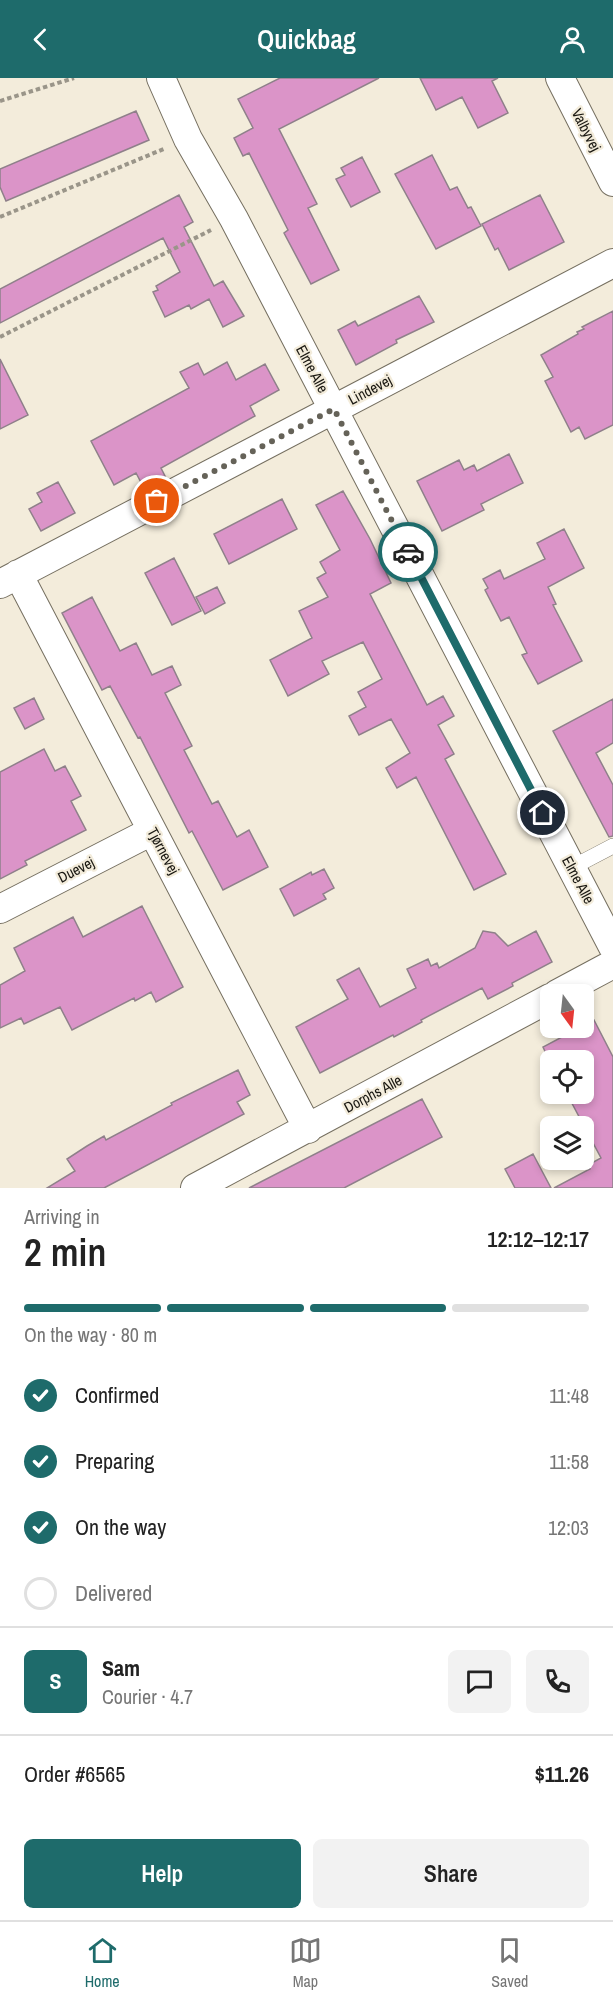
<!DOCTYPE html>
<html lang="en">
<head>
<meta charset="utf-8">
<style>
	body { margin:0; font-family:"Archivo Narrow",sans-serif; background:#f2f2f2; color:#222; height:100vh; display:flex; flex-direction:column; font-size:22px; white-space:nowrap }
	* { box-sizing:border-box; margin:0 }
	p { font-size:20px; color:#767676 }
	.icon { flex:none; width:33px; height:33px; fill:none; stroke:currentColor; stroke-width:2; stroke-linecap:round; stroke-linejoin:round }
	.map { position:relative; height:1110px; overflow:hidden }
	.panel { display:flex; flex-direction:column; background:#fff; flex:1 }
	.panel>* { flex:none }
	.needle { width:39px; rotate:165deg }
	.controls { position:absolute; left:540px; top:906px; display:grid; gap:12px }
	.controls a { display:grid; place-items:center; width:54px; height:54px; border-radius:9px; background:#fff; box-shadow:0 3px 9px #0003; font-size:30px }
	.pin { position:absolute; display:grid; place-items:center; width:51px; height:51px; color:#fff; margin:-26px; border:3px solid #fff; border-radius:50%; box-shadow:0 2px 6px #0007 }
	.courier { position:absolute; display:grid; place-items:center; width:60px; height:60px; margin:-30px; border:4px solid #1e6b6b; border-radius:50%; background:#fff; color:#222; box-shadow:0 2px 8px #0007 }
	.summary em { font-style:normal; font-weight:600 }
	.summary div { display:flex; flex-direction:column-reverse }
	.summary { display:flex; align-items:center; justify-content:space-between; height:102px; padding:0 24px }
	h1 { font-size:39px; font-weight:600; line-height:45px }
	.bar { display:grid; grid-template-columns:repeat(4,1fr); gap:9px 6px; align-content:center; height:72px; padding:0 24px }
	.bar i { height:8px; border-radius:4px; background:#e0e0e0 }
	.bar .on { background:#1e6b6b }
	.bar p { grid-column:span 4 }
	.line { display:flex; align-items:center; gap:15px; padding:0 24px; border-top:2px solid #e0e0e0 }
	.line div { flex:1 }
	.round { display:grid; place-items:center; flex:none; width:63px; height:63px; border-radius:9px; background:#f2f2f2 }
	ol { padding:0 24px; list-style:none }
	li { display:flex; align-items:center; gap:18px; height:66px }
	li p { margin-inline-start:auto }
	li .icon { padding:6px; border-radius:50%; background:#1e6b6b; color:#fff; stroke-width:4 }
	li:last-child { color:#767676 }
	li i { width:33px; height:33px; border:3px solid #e0e0e0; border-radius:50% }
	.action { display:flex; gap:12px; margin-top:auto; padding:12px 24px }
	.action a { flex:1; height:69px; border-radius:9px; background:#1e6b6b; color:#fff; font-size:24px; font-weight:600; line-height:69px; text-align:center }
	.action a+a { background:#f2f2f2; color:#222 }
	header { display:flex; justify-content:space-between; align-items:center; height:78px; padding:0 24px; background:#1e6b6b; color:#fff; font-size:27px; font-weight:600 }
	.tab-bar { display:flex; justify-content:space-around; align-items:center; height:84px; border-top:2px solid #e0e0e0; background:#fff; font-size:16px; color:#767676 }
	.tab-bar a { display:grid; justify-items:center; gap:3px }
	.tab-bar .on { color:#1e6b6b }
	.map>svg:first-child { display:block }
</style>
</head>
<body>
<header><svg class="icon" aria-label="back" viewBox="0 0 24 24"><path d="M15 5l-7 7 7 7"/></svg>Quickbag<svg class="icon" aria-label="person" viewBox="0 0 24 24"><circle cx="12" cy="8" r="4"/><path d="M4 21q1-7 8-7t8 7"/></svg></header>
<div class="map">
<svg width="613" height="1110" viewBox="0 0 613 1110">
	<rect width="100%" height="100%" fill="#f3ecdb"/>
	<path fill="#db94c8" stroke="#8f808a" stroke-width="1.5" d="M280 0H379L279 51 317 126 308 130 339 192 311 206 284 155 288 152 249 75 243 78 234 60 253 50 238 21Z
		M420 0H498L492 3 508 35 478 50 462 19 436 32Z
		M136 33 149 62 6 123 0 109V91Z
		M432 77 450 112 457 109 468 130 471 129 481 148 436 171 395 96Z
		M362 79 380 114 351 129 336 101 345 97 341 90Z
		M179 117 193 144 184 149 214 208 223 203 244 238 223 249 209 221 191 231 189 227 165 239 153 214 158 212 156 208 180 194 163 160 0 245V211Z
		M540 117 564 164 509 192 498 170 495 172 482 146Z
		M419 218 434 244 396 262 397 265 356 287 338 252 355 243 358 248Z
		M613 233V347L585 361 579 349 571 354 545 303 553 299 541 277 578 256 577 254 584 251 582 249Z
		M0 281 28 337 0 351Z
		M227 284 236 302 265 286 279 312 250 328 255 338 161 390 166 400 145 412 136 395 114 407 91 363 189 310 180 294 198 285 204 297Z
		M509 376 523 405 481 426 484 432 442 453 417 403 459 382 464 392 474 387 477 393Z
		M58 404 75 435 41 453 29 431 42 424 37 415Z
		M343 413 370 461 391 505 370 516 427 627 443 618 454 638 438 647 454 676 445 681 506 796 474 812 416 699 397 710 386 690 410 675 391 641 359 657 349 638 366 629 358 614 382 601 363 564 322 583 329 596 288 618 270 582 312 560 299 533 328 519 317 500 326 495 320 484 340 472 316 427Z
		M282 421 297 451 229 486 214 456Z
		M564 451 584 490 548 509 556 526 553 527 582 583 538 606 522 577 527 575 509 539 501 543 485 512 488 510 483 501 500 492 504 501 545 481 537 465Z
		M174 480 201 533 172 547 145 495Z
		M217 509 225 525 205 536 196 519Z
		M92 519 120 573 136 565 152 597 172 588 181 607 165 615 192 668 184 672 212 726 218 723 237 759 249 752 268 789 223 812 192 753 189 755 140 659 138 660 110 608 102 612 62 535Z
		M34 620 44 641 25 651 14 630Z
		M613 621V665L596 675 613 707V758L609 759 553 653Z
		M44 671 55 693 65 688 81 718 71 723 86 752 25 783 27 787 0 801V694Z
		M324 791 334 810 323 816 326 821 294 838 280 811 311 794 312 797Z
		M142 828 183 909 156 924 151 914 135 923 134 920 72 952 60 929 24 946 21 940 0 950V907L25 893 14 870 73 839 83 859Z
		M483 853 495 855 508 868 536 853 552 884 512 905 513 908 488 921 482 910 421 942 422 944 394 959 393 957 320 995 296 949 348 921 337 902 359 890 380 929 416 910 407 891 428 881 431 888 437 885 439 890 475 870Z
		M594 942 613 979V1110H554L590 1091 588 1087 601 1080 567 1016H584V982L550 984 543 969Z
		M238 992 250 1017 237 1024 244 1036 104 1110H47L75 1093 67 1081 87 1068 104 1058 106 1062 172 1027 171 1025Z
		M422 1021 442 1059 344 1110H249Z
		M533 1076 551 1110H515L505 1091Z"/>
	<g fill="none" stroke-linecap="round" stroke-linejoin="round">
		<defs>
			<path id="lane" d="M571 790 613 768"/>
			<path id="street" d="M161 0 188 61 234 141 613 869
				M560 0 613 104
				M18 496 308 1051
				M0 506 613 185
				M0 831 152 753
				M557 916 613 886
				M195 1110 550 920"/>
		</defs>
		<use href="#lane" stroke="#756f60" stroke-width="16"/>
		<use href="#street" stroke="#756f60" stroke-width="30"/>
		<path stroke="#9a9589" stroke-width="4" stroke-dasharray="4.5 3" stroke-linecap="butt" d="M0 23 74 0
			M0 139 166 70
			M0 259 211 152"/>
		<use href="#lane" stroke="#fff" stroke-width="15"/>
		<use href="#street" stroke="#fff" stroke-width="28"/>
	</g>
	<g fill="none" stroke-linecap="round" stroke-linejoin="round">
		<path stroke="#656258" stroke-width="6" stroke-dasharray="0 10.8" d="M157 423 334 331 408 474"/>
		<path stroke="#1e6b6b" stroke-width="8" d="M408 474 543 735"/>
	</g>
	<g text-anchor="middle" stroke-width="4.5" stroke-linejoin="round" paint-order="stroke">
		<g font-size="15" fill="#191711" stroke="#f3ecdb">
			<text transform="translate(586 52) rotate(63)" y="5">Valbyvej</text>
			<text transform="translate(312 291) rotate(62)" y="5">Elme Alle</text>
			<text transform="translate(370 312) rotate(-28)" y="5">Lindevej</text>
			<text transform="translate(163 773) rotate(62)" y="5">Tjørnevej</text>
			<text transform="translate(76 792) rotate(-27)" y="5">Duevej</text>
			<text transform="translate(578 802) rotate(62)" y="5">Elme Alle</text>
			<text transform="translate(373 1016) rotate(-28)" y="5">Dorphs Alle</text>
		</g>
	</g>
</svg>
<div class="controls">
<a><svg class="needle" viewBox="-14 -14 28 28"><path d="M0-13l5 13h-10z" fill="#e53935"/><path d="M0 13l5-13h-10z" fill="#767676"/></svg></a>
<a><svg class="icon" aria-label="locate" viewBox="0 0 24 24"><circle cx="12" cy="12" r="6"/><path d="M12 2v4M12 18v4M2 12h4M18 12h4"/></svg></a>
<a><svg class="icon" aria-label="layers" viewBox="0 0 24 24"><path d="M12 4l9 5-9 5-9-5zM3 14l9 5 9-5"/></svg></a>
</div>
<div class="pin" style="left:157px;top:423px;background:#ea580c"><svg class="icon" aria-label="bag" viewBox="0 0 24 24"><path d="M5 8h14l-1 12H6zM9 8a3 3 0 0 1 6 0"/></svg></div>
<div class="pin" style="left:543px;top:735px;background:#1f2937"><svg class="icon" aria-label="home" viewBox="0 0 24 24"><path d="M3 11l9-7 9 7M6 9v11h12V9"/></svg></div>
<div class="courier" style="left:408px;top:474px"><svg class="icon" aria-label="car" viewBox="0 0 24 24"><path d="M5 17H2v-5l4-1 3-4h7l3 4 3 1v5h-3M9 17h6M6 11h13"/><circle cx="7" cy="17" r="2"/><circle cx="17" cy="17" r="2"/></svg></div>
</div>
<section class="panel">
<div class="summary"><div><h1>2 min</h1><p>Arriving in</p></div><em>12:12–12:17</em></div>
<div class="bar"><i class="on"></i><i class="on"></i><i class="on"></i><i></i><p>On the way · 80 m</p></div>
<ol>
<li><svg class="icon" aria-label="check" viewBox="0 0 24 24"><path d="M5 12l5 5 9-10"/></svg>Confirmed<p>11:48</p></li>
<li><svg class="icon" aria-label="check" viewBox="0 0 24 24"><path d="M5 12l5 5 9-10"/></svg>Preparing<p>11:58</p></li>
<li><svg class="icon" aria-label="check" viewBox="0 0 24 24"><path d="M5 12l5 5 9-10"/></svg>On the way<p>12:03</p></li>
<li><i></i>Delivered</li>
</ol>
<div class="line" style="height:108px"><b class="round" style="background:#1e6b6b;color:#fff">S</b><div><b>Sam</b><p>Courier · 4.7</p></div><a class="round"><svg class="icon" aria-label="chat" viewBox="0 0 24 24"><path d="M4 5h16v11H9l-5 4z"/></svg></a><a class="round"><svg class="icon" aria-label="phone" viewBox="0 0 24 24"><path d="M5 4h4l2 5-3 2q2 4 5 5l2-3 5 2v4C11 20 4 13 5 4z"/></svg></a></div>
<div class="line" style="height:78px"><div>Order #6565</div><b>$11.26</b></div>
<div class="action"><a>Help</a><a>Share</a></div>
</section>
<nav class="tab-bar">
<a class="on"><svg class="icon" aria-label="home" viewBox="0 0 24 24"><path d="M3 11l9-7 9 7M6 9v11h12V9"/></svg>Home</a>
<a><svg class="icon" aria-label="map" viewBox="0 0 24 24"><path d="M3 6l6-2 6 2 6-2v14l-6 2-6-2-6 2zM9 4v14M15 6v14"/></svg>Map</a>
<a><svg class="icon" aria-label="saved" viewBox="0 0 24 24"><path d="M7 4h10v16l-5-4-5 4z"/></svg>Saved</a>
</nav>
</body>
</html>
